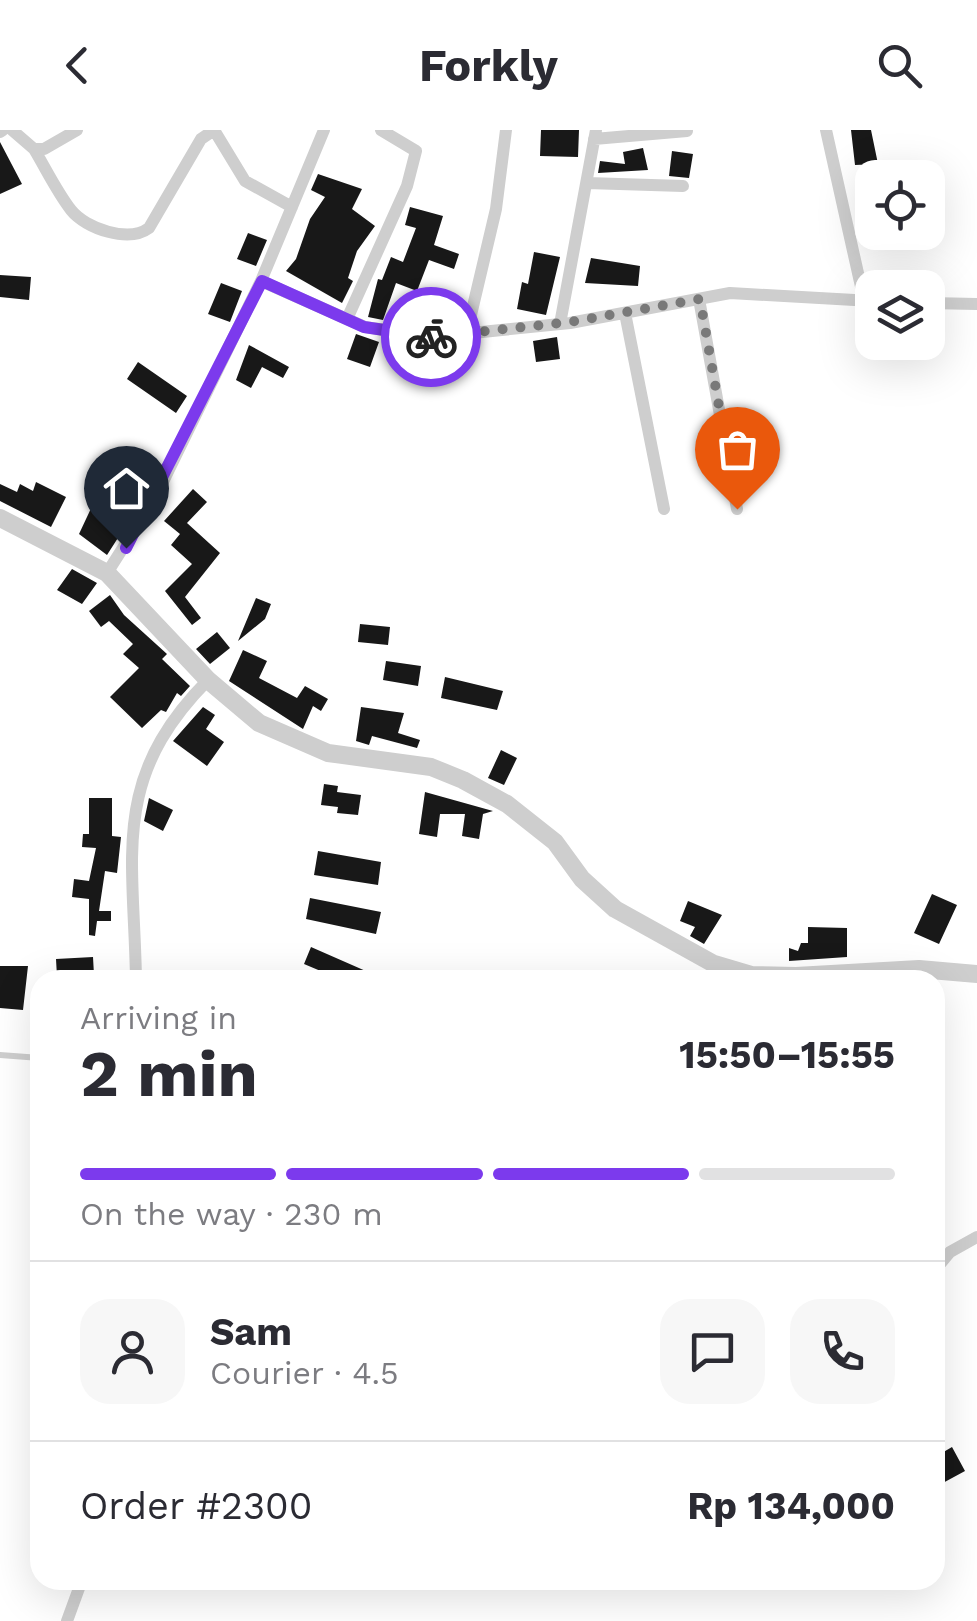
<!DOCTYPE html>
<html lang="en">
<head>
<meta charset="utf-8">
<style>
	body { margin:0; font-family:"Work Sans",sans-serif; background:#f7f7f7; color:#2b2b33; height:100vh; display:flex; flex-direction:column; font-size:38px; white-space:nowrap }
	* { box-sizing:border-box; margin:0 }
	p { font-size:32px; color:#7c7c81 }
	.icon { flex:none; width:55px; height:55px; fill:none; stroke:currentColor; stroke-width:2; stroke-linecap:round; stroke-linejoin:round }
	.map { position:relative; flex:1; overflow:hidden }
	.drawer { position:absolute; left:30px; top:840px; width:915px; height:620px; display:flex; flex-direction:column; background:#fff; border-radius:30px; box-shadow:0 10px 40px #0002 }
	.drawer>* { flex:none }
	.controls { position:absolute; left:855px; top:30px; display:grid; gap:20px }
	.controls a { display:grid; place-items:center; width:90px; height:90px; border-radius:20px; background:#fff; box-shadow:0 10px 40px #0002; font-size:50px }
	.pin { position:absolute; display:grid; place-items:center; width:85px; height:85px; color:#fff; margin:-102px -42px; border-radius:50% 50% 50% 0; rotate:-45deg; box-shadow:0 0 10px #0007 }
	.pin .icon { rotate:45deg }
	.courier { position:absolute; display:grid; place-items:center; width:100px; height:100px; margin:-50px; border:8px solid #7c3aed; border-radius:50%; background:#fff; color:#222; box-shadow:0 2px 12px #0007 }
	.headline em { font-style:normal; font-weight:700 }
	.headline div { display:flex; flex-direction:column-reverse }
	.headline { display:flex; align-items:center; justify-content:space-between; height:170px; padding:0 50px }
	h1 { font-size:65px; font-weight:700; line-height:75px }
	.bar { display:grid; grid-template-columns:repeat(4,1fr); gap:15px 10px; align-content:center; height:120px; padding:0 50px }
	.bar i { height:12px; border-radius:8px; background:#e1e1e2 }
	.bar .active { background:#7c3aed }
	.bar p { grid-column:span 4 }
	.line { display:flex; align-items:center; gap:25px; padding:0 50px; border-top:2px solid #e1e1e2 }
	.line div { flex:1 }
	.round { display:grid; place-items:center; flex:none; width:105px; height:105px; border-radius:30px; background:#f7f7f7 }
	header { display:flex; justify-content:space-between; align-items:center; height:130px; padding:0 50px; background:#fff; font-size:45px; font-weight:700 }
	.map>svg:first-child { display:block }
</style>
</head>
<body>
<header><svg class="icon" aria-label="back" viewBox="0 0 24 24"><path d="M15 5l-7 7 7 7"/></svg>Forkly<svg class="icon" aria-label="search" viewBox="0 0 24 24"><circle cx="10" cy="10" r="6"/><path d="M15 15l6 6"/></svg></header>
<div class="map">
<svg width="977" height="1491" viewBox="0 0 977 1491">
	<rect width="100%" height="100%" fill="#fff"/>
	<path fill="#181818" d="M541 0H579L578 27 540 26Z
		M851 0H871L878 34 855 35Z
		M0 12 22 54 0 64Z
		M643 18 648 40 598 43 600 31 625 34 623 22Z
		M672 21 693 24 689 48 669 46Z
		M318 44 362 59 352 79 375 96 357 121 348 148 353 151 342 173 286 141 296 129 310 89 325 67 311 60Z
		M410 77 443 86 434 115 459 124 454 139 429 130 417 161 396 153 383 190 368 187 378 149 382 150 391 127 403 132 416 98 405 95Z
		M248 103 267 110 256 136 237 129Z
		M534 122 560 127 546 185 517 179 522 152 528 154Z
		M591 128 640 136 638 156 585 153Z
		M0 145 31 147 29 170 0 167Z
		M221 153 242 161 230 192 208 184Z
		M356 204 379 212 370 237 347 229Z
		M557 207 560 229 536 232 533 211Z
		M249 215 289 237 283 248 262 237 251 258 236 250Z
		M414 215 444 221 436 252 407 245Z
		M138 232 187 266 176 283 127 249Z
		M36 352 66 367 51 397 0 371V354L17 362 20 354 33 361Z
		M193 359 207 372 187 393 220 423 185 467 201 488 192 495 165 461 192 434 171 415 180 404 164 391Z
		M94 372 111 384 115 377 132 386 107 425 79 404Z
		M72 439 97 453 82 474 57 460Z
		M110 465 124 485 167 524 162 529 190 556 181 566 177 563 166 582 161 580 142 598 110 567 139 538 123 524 133 514 109 491 101 497 89 481Z
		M256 468 271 474 265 489 238 511Z
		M360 494 390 497 388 515 358 512Z
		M217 502 230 518 210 534 196 519Z
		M243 520 267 531 259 548 297 568 305 556 328 569 321 581 313 576 303 599 229 551Z
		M386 531 421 536 418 556 383 550Z
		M445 547 503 561 497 580 441 568Z
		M203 577 215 585 206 599 224 612 207 636 173 611Z
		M361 577 404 583 398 603 420 610 417 618 372 606 369 615 356 611Z
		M501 620 517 628 504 655 488 648Z
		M324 654 338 656 337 662 361 665 358 685 337 683 338 677 321 675Z
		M425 662 493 681 483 684 479 709 462 706 465 684H440L437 707 419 704Z
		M89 668H112V706L121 707 117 743 105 741 99 781H111V791H97L95 806 89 805V769L72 767 74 749 89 751 96 718 82 717 83 704H89Z
		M149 668 173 680 163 701 144 691Z
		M318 721 381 732 378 755 314 745Z
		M932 764 957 775 939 814 914 803Z
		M310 768 381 782 376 804 306 789Z
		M688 771 722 785 704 814 690 806 695 797 680 791Z
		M808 797 847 798V827L789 831V818L798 821 801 813H808Z
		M311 817 368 842 364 850H342L304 834Z
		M93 827 94 845 57 847 56 829Z
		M0 836H28L23 880 0 878Z
		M952 1317 965 1341 941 1354 935 1327Z"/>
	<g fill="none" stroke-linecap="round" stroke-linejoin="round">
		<path stroke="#cecece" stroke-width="6" d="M0 925 40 928"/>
		<path stroke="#cecece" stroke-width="12" d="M12 0 34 19H44L77 0
			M826 0 864 170
			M0 2 3 0
			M594 9 687 1
			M34 19C46 39 57 62 71 80 86 99 129 113 149 98L201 9 214 0 245 51 292 77
			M587 53 683 56
			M261 151 324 0
			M699 169 737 379
			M928 173 977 174
			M625 183 664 379
			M347 189 407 56 416 21 381 0
			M560 194 596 0
			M466 206 496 79 506 0
			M107 443 156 366 261 151 365 197 433 207 570 193 730 163 872 171
			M136 850C134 724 110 649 208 550
			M935 1140 950 1122 977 1107
			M67 1491 82 1450"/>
		<path stroke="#cecece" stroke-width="18" d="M0 388 107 443 208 550 259 593 328 623 431 637 463 650 507 674 555 712 582 749 615 779 714 834 751 845 796 846 919 839 977 844"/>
	</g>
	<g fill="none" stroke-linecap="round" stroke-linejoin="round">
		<path stroke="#797979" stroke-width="10" stroke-dasharray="0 18" d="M431 207 570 192 700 169 737 379"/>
		<path stroke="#7c3aed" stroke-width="12" d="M126 418 262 151 364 197 431 207"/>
	</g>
</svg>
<div class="controls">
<a><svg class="icon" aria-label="locate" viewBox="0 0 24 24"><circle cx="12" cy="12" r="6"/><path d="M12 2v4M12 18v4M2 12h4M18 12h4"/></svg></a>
<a><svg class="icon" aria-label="layers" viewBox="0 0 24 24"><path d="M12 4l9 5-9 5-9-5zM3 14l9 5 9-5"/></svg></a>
</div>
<div class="pin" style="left:737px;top:379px;background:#ea580c"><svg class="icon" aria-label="bag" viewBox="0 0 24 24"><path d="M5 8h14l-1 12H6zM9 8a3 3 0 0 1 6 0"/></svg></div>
<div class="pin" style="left:126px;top:418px;background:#1f2937"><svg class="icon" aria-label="home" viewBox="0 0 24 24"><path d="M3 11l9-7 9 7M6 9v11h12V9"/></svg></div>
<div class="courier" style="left:431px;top:207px"><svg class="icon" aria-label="bike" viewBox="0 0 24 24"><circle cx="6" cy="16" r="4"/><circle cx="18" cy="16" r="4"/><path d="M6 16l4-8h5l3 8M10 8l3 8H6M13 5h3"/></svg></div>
<section class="drawer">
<div class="headline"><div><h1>2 min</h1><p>Arriving in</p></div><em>15:50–15:55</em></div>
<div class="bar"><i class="active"></i><i class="active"></i><i class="active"></i><i></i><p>On the way · 230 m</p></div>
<div class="line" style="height:180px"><a class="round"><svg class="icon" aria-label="person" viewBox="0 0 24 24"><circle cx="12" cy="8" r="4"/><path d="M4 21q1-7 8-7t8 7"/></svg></a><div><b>Sam</b><p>Courier · 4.5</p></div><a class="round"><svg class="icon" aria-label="chat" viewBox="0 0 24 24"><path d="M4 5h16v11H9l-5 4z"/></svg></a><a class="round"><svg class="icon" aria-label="phone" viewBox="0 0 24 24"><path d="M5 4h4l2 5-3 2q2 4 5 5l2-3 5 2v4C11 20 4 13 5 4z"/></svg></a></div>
<div class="line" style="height:130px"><div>Order #2300</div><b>Rp 134,000</b></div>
</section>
</div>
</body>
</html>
